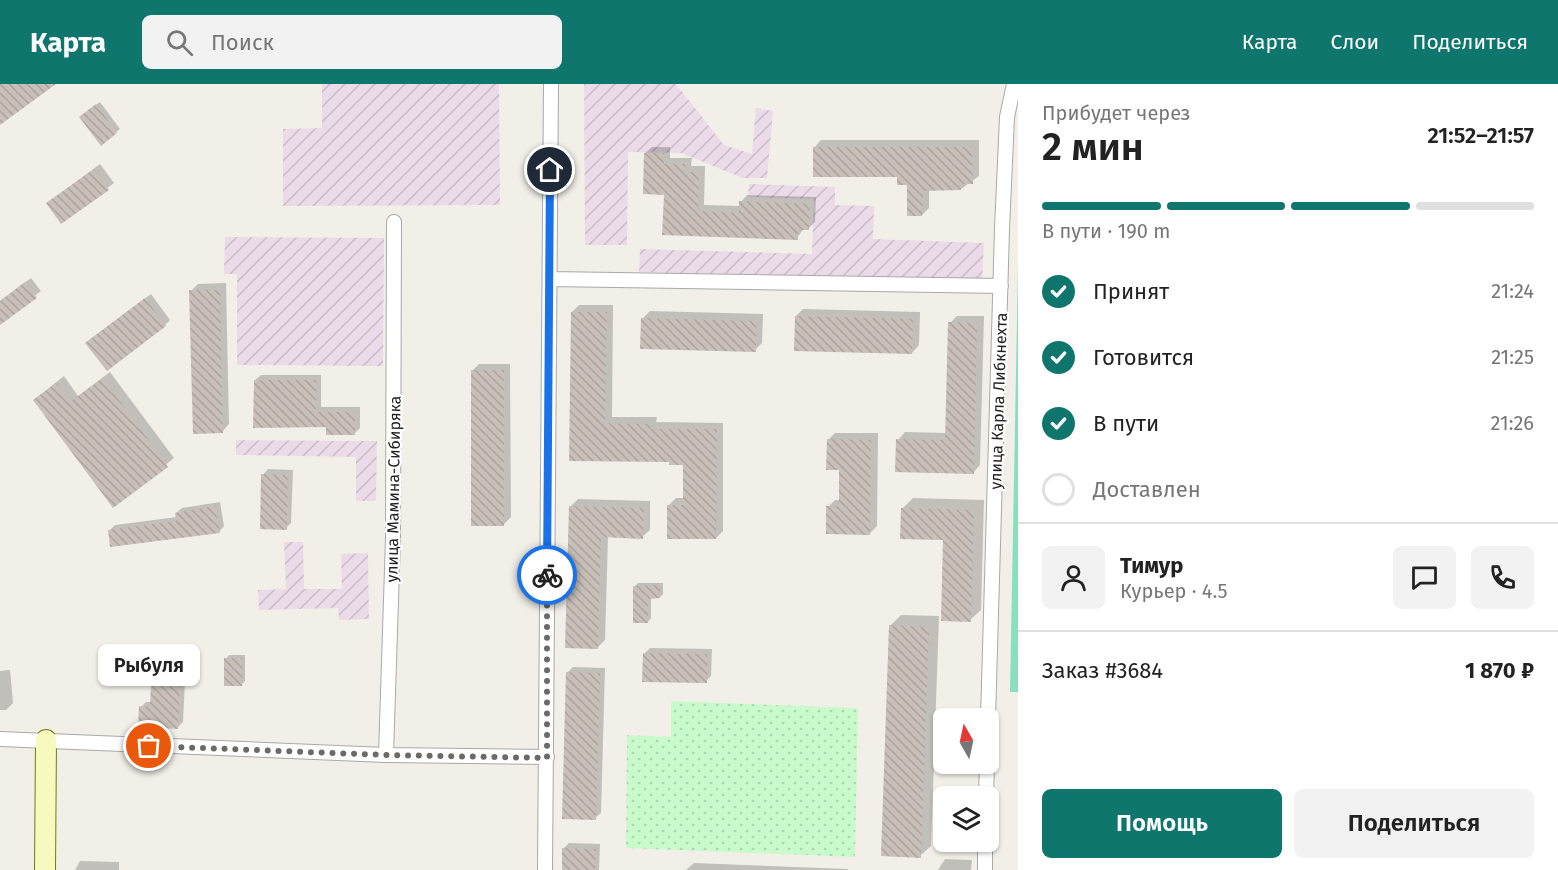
<!DOCTYPE html>
<html lang="ru">
<head>
<meta charset="utf-8">
<style>
	body { margin:0; font-family:"Fira Sans",sans-serif; background:#f2f2f2; color:#222; height:100vh; display:flex; flex-direction:column; font-size:22px; white-space:nowrap }
	* { box-sizing:border-box; margin:0 }
	p { font-size:20px; color:#767676 }
	.icon { flex:none; width:33px; height:33px; fill:none; stroke:currentColor; stroke-width:2; stroke-linecap:round; stroke-linejoin:round }
	.map { position:relative; flex:1; overflow:hidden }
	.sheet { display:flex; flex-direction:column; background:#fff; width:540px }
	.sheet>* { flex:none }
	.needle { width:39px; rotate:351deg }
	.controls { position:absolute; left:933px; top:624px; display:grid; gap:12px }
	.controls a { display:grid; place-items:center; width:66px; height:66px; border-radius:9px; background:#fff; box-shadow:0 2px 4px #0004; font-size:30px }
	.pin { position:absolute; display:grid; place-items:center; width:51px; height:51px; color:#fff; margin:-26px; border:3px solid #fff; border-radius:50%; box-shadow:0 2px 6px #0007 }
	.courier { position:absolute; display:grid; place-items:center; width:60px; height:60px; margin:-30px; border:4px solid #1a73e8; border-radius:50%; background:#fff; color:#222; box-shadow:0 2px 8px #0007 }
	.bubble { position:absolute; height:42px; border-radius:9px; background:#fff; box-shadow:0 2px 4px #0004; font-size:20px; font-weight:600; line-height:42px; text-align:center }
	.summary em { font-style:normal; font-weight:600 }
	.summary div { display:flex; flex-direction:column-reverse }
	.summary { display:flex; align-items:center; justify-content:space-between; height:102px; padding:0 24px }
	h1 { font-size:39px; font-weight:600; line-height:45px }
	.bar { display:grid; grid-template-columns:repeat(4,1fr); gap:9px 6px; align-content:center; height:72px; padding:0 24px }
	.bar i { height:8px; border-radius:4px; background:#e0e0e0 }
	.bar .active { background:#0f766e }
	.bar p { grid-column:span 4 }
	.line { display:flex; align-items:center; gap:15px; padding:0 24px; border-top:2px solid #e0e0e0 }
	.line div { flex:1 }
	.round { display:grid; place-items:center; flex:none; width:63px; height:63px; border-radius:9px; background:#f2f2f2 }
	ol { padding:0 24px; list-style:none }
	li { display:flex; align-items:center; gap:18px; height:66px }
	li p { margin-inline-start:auto }
	li .icon { padding:6px; border-radius:50%; background:#0f766e; color:#fff; stroke-width:4 }
	li:last-child { color:#767676 }
	li i { width:33px; height:33px; border:3px solid #e0e0e0; border-radius:50% }
	.action { display:flex; gap:12px; margin-top:auto; padding:12px 24px }
	.action a { flex:1; height:69px; border-radius:9px; background:#0f766e; color:#fff; font-size:24px; font-weight:600; line-height:69px; text-align:center }
	.action a+a { background:#f2f2f2; color:#222 }
	header { display:flex; align-items:center; gap:36px; box-sizing:border-box; height:84px; padding:0 30px; background:#0f766e; color:#fff }
	header strong { font-size:28px }
	nav { display:flex; gap:33px; margin-inline-start:auto; font-size:21px }
	.search { width:420px; height:54px; background:#f2f2f2; display:flex; align-items:center; gap:15px; box-sizing:border-box; padding:0 21px; border-radius:9px; color:#767676; font-size:22px }
	main { display:flex; flex:1; min-height:0 }
	.map>svg:first-child { display:block }
</style>
</head>
<body>
<header>
<strong>Карта</strong>
<div class="search"><svg class="icon" aria-label="search" viewBox="0 0 24 24"><circle cx="10" cy="10" r="6"/><path d="M15 15l6 6"/></svg>Поиск</div>
<nav><a>Карта</a><a>Слои</a><a>Поделиться</a></nav>
</header>
<main>
<div class="map">
<svg width="1018" height="786" viewBox="0 0 1018 786">
	<defs>
		<pattern id="industrial-furrows" width="10" height="10" patternUnits="userSpaceOnUse" patternTransform="scale(1.5)"><rect width="10" height="10" fill="#ebdbe8"/><path d="M-1 1l2-2M0 10L10 0M9 11l2-2" fill="none" stroke="#c9bcc7"/></pattern>
		<pattern id="park-dots" width="8" height="8" patternUnits="userSpaceOnUse" patternTransform="scale(1.5)"><rect width="8" height="8" fill="#c8facc"/><path d="M2 2h.1M6 6h.1" fill="none" stroke="#acd6af" stroke-width="1.8" stroke-linecap="round"/></pattern>
		<pattern id="building-back-hatch" width="6" height="6" patternUnits="userSpaceOnUse" patternTransform="scale(1.5)"><rect width="6" height="6" fill="#c7bfb8"/><path d="M-1 5l2 2M0 0l6 6M5-1l2 2" fill="none" stroke="#aba49e"/></pattern>
	</defs>
	<rect width="100%" height="100%" fill="#f2efe9"/>
	<path fill="url(#industrial-furrows)" d="M322 0H499L500 121 283 122V45L322 44Z
		M584 0H676L724 61 752 70 756 24 773 27 767 94H743L681 69 628 68 627 161H585Z
		M749 100 835 103V121L874 122 873 155 984 159 982 199 639 188 640 165 812 170 814 115 748 113Z
		M225 153 384 154 383 282 237 281V190H224Z
		M236 356 377 357 376 417H356V373L236 371Z
		M284 458H303L304 505H342L341 470 368 469 369 535 339 536 338 524 259 526 258 506 286 505Z"/>
	<path fill="url(#park-dots)" d="M671 617 858 624 855 773 626 764 627 651 671 653Z"/>
	<path fill="#88e0be" d="M1018 181V608H1010Z"/>
	<path fill="#0003" d="M100 18 120 45 101 60 84 30Z
		M821 56H979V92L961 105H929V124L922 131 909 100 899 92 814 64Z
		M652 63H670V74H692L691 82H705L704 121 741 122V118L747 111 816 113 815 138 809 144H804L797 154 664 149 665 109 645 69Z
		M100 80 114 99 61 138 48 119Z
		M31 194 41 207 0 239V217Z
		M226 199 229 340 222 348 191 207 198 200Z
		M151 210 170 236 165 241 92 254Z
		M579 221H613L612 333H657L656 338 723 339V447L716 454 668 422 676 414H684L685 379 670 376 570 375 572 228Z
		M803 225 920 228 919 261 912 269 796 232Z
		M650 227 763 230 762 259 755 266 642 235Z
		M957 232H984L980 381 973 389 898 356 905 348 947 349 950 239Z
		M479 280H510L511 433 504 440 472 287Z
		M110 288 174 374 113 422 34 316 64 292 78 312Z
		M261 291H321V323H360V344L354 350 327 342 255 296Z
		M835 349H878L877 442 870 449 828 423 835 416H840V384L828 356Z
		M268 385 293 386 291 439 286 444 263 391Z
		M913 414 984 416 981 526 970 536 945 455 902 425Z
		M578 415 650 417V446L642 453 608 452 605 556 598 563 571 422Z
		M220 418 224 442 219 448 110 446 115 441 177 433 176 429 182 424Z
		M638 499H663V510L660 513H651V534L648 538 635 502Z
		M901 531 939 532 931 762 920 772 890 542Z
		M650 564 712 565 711 592 706 597 644 570Z
		M229 571H245V597L242 600 226 575Z
		M573 583 605 584 601 729 595 734 568 588Z
		M10 586 13 619 6 626H0V587Z
		M158 595 185 597 183 638 178 643 141 623 146 618H151L152 601Z
		M569 759 600 760 599 786H563L564 764Z
		M945 775 972 776 971 786H938Z
		M80 777 119 778V786H75Z
		M694 779 848 785V786H686Z"/>
	<path fill="url(#building-back-hatch)" d="M0 0H56L0 41Z
		M96 20 117 49 101 62 79 33Z
		M813 63H972L973 100H961V106L923 107 922 132H907V101H897V93H813Z
		M644 69H664V80H686L685 88H699L698 127 739 129V117L810 120 809 146H798V156L662 151 664 111 643 110Z
		M94 85 109 106 61 140 46 119Z
		M25 198 37 214 0 241V217Z
		M189 206H220L223 349 193 350Z
		M145 214 166 242 107 287 85 259Z
		M571 228H607L605 339 650 340V345H717L716 455H667V421H683V381H669V378L569 377Z
		M795 232 913 235 912 270 794 267Z
		M641 234 756 237V268L640 265Z
		M948 238 977 239 974 390 895 388 896 355 945 356Z
		M471 286H504V442H471Z
		M103 294 168 383 113 424 33 316 56 299 70 318Z
		M254 296H316V328H355V351H326V343L253 344Z
		M827 355 871 356 870 451 826 450V422H839V386H826Z
		M261 390 288 391 287 446 260 445Z
		M215 422 220 449 110 463 108 446 176 437 175 429Z
		M569 422 644 424 643 455 601 453 598 565 565 564Z
		M901 424 974 426 971 538 941 537 943 456 900 455Z
		M660 501V514L648 515V539H633V502Z
		M889 541 929 543 921 774 881 772Z
		M643 569 707 570V599L642 598Z
		M224 574H242V602H224Z
		M566 588 600 589 596 736 562 735Z
		M151 600 180 601 178 645 138 643 139 622 150 623Z
		M562 764 596 765 595 786H562Z"/>
	<g fill="none" stroke-linecap="round" stroke-linejoin="round">
		<defs>
			<path id="street" d="M550 195 1001 202
				M988 635 1002 145 1007 33 1014 0
				M0 655 386 671 547 673
				M386 671 393 454 394 138
				M986 712 987 680
				M545 786 551 0
				M985 786V758"/>
			<path id="secondary" d="M45 786 46 656"/>
		</defs>
		<use href="#street" stroke="#a9a9a9" stroke-width="16"/>
		<use href="#secondary" stroke="#707d05" stroke-width="22"/>
		<use href="#street" stroke="#fff" stroke-width="14"/>
		<use href="#secondary" stroke="#f7fabf" stroke-width="20"/>
	</g>
	<g fill="none" stroke-linecap="round" stroke-linejoin="round">
		<path stroke="#6b6a68" stroke-width="6" stroke-dasharray="0 10.8" d="M149 662 386 671 547 674V491"/>
		<path stroke="#1a73e8" stroke-width="8" d="M547 491 550 86"/>
	</g>
	<g text-anchor="middle" stroke-width="4.5" stroke-linejoin="round" paint-order="stroke">
		<g font-size="16" fill="#222" stroke="#fff">
			<text transform="translate(998 317) rotate(-88)" y="6">улица Карла Либкнехта</text>
			<text transform="translate(393 405) rotate(-89)" y="6">улица Мамина-Сибиряка</text>
		</g>
	</g>
</svg>
<div class="controls">
<a><svg class="needle" viewBox="-14 -14 28 28"><path d="M0-13l5 13h-10z" fill="#e53935"/><path d="M0 13l5-13h-10z" fill="#767676"/></svg></a>
<a><svg class="icon" aria-label="layers" viewBox="0 0 24 24"><path d="M12 4l9 5-9 5-9-5zM3 14l9 5 9-5"/></svg></a>
</div>
<div class="pin" style="left:149px;top:662px;background:#ea580c"><svg class="icon" aria-label="bag" viewBox="0 0 24 24"><path d="M5 8h14l-1 12H6zM9 8a3 3 0 0 1 6 0"/></svg></div>
<div class="pin" style="left:550px;top:86px;background:#1f2937"><svg class="icon" aria-label="home" viewBox="0 0 24 24"><path d="M3 11l9-7 9 7M6 9v11h12V9"/></svg></div>
<div class="courier" style="left:547px;top:491px"><svg class="icon" aria-label="bike" viewBox="0 0 24 24"><circle cx="6" cy="16" r="4"/><circle cx="18" cy="16" r="4"/><path d="M6 16l4-8h5l3 8M10 8l3 8H6M13 5h3"/></svg></div>
<div class="bubble" style="left:98px;top:560px;width:102px">Рыбуля</div>
</div>
<section class="sheet">
<div class="summary"><div><h1>2 мин</h1><p>Прибудет через</p></div><em>21:52–21:57</em></div>
<div class="bar"><i class="active"></i><i class="active"></i><i class="active"></i><i></i><p>В пути · 190 m</p></div>
<ol>
<li><svg class="icon" aria-label="check" viewBox="0 0 24 24"><path d="M5 12l5 5 9-10"/></svg>Принят<p>21:24</p></li>
<li><svg class="icon" aria-label="check" viewBox="0 0 24 24"><path d="M5 12l5 5 9-10"/></svg>Готовится<p>21:25</p></li>
<li><svg class="icon" aria-label="check" viewBox="0 0 24 24"><path d="M5 12l5 5 9-10"/></svg>В пути<p>21:26</p></li>
<li><i></i>Доставлен</li>
</ol>
<div class="line" style="height:108px"><a class="round"><svg class="icon" aria-label="person" viewBox="0 0 24 24"><circle cx="12" cy="8" r="4"/><path d="M4 21q1-7 8-7t8 7"/></svg></a><div><b>Тимур</b><p>Курьер · 4.5</p></div><a class="round"><svg class="icon" aria-label="chat" viewBox="0 0 24 24"><path d="M4 5h16v11H9l-5 4z"/></svg></a><a class="round"><svg class="icon" aria-label="phone" viewBox="0 0 24 24"><path d="M5 4h4l2 5-3 2q2 4 5 5l2-3 5 2v4C11 20 4 13 5 4z"/></svg></a></div>
<div class="line" style="height:78px"><div>Заказ #3684</div><b>1 870 ₽</b></div>
<div class="action"><a>Помощь</a><a>Поделиться</a></div>
</section>
</main>
</body>
</html>
